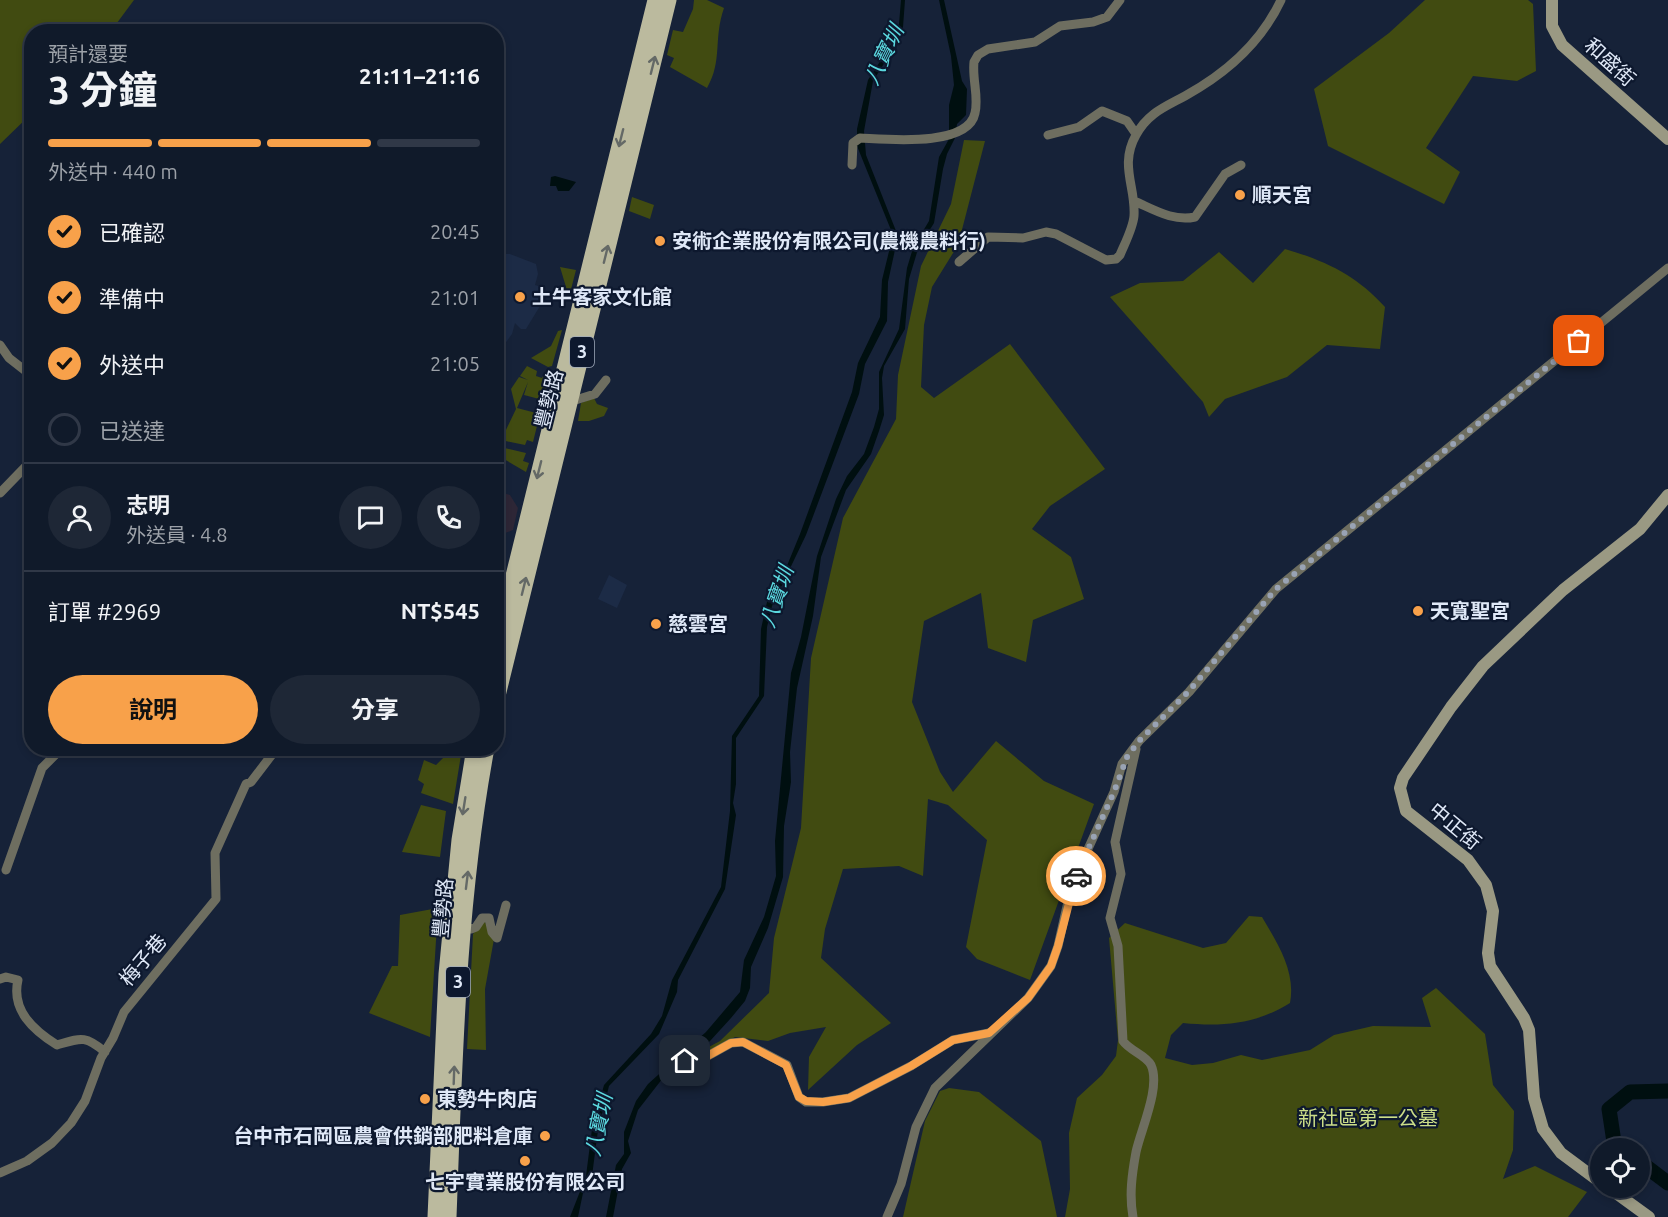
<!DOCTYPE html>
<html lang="zh-TW">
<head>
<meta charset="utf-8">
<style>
	body { margin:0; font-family:Ubuntu,"Noto Sans TC",sans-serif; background:#1e2736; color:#f1f3f6; height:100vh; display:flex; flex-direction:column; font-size:22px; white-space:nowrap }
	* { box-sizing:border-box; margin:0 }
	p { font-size:20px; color:#9ca1a8 }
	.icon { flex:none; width:33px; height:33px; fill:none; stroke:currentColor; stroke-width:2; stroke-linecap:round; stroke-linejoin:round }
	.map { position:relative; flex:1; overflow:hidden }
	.sheet { position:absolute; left:24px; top:24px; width:480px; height:732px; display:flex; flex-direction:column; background:#101a2a; border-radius:24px; box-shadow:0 3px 9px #0003,0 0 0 2px #303847 }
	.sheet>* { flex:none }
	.buttons { position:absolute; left:1590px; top:1138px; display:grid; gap:12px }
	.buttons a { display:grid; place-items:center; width:60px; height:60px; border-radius:50%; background:#101a2a; box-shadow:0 3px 9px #0003,0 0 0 2px #303847; font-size:30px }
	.pin { position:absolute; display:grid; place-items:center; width:51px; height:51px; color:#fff; margin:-26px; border-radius:12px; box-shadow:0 3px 9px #0006 }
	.courier { position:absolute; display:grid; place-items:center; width:60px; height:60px; margin:-30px; border:4px solid #f8a14a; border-radius:50%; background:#fff; color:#222; box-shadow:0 2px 8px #0007 }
	.headline em { font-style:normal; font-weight:700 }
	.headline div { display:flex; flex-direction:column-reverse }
	.headline { display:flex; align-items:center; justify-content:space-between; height:102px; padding:0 24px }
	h1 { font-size:39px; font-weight:700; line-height:45px }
	.bar { display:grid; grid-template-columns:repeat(4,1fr); gap:9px 6px; align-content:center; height:72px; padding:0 24px }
	.bar i { height:8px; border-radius:4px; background:#303847 }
	.bar .on { background:#f8a14a }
	.bar p { grid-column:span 4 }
	.line { display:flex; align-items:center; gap:15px; padding:0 24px; border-top:2px solid #303847 }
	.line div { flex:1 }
	.round { display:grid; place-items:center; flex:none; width:63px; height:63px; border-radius:32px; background:#1e2736 }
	ol { padding:0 24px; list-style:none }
	li { display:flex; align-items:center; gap:18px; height:66px }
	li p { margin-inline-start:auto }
	li .icon { padding:6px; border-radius:50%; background:#f8a14a; color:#111; stroke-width:4 }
	li:last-child { color:#9ca1a8 }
	li i { width:33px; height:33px; border:3px solid #303847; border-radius:50% }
	.action { display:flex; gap:12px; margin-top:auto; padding:12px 24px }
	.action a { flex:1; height:69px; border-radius:36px; background:#f8a14a; color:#111; font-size:24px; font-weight:700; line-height:69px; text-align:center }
	.action a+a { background:#1e2736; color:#f1f3f6 }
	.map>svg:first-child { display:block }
</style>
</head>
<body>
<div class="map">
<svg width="1668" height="1217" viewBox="0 0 1668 1217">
	<rect width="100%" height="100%" fill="#162238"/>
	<path fill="#1c2b46" d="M496 254H510L536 264 538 274 535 285 541 287 540 306 526 329H521L515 323 512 334 504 345 497 341Z
		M609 575 627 585 617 608 598 599Z"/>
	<path fill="#2d2636" d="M496 491 510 495 518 508 513 530 505 533 506 550 497 595Z"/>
	<path fill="#414b11" d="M0 0H134L111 31 32 32 31 114 0 144Z
		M694 0H707L724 8C713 39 723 60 707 88L670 67 674 58 667 55 673 30 683 32 693 9Z
		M1425 0H1528L1533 4 1536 71 1517 81 1473 76 1426 148 1460 172 1444 204 1328 146 1314 89 1389 33Z
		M964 140 985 141 958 245 932 287 924 325 921 387 934 398 1010 344 1105 469 1050 506 1032 529 1071 557 1084 599 1033 620 1026 662 988 648 981 593 924 621 912 702 940 772 953 792 996 741 1044 781 1094 804 1030 980 977 959 966 947 987 840 948 805 928 799 923 876 899 866 843 869 825 929 821 958 891 1023 857 1045 808 1090 809 1057 826 1027 790 1033 768 1041 735 1037 698 1058 692 1056 720 1041 769 993 774 938 801 828 811 658 843 518 896 419 898 375 921 266 951 204Z
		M632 197 654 205 650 219 629 211Z
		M1285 249C1326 261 1356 275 1385 307L1380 349 1327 345 1287 377 1225 399 1209 417 1203 402 1110 297 1140 283 1183 281 1219 252 1253 283Z
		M560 267 576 270 569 297Z
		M562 330 552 366 548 367 531 358 551 346 558 331Z
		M527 366 537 371 536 376 542 378 544 374 549 379 543 400 524 395 528 382 517 408 540 414 533 442 527 440 525 445 501 440 500 447 526 453 523 461 529 463 526 472 497 455 496 432H505L516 409 511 389 519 377 528 380 520 376Z
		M594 398 597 404 608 408 604 416 589 421H578L581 403Z
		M452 749H462L453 804 421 793 424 784 418 780 424 760 436 765Z
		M421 805 446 811 440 857 402 852Z
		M438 908 430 1037 369 1013 392 966H398L400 915Z
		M1249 916 1262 917C1278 944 1296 972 1290 1003 1256 1024 1223 1027 1183 1023L1171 1035 1165 1058 1192 1065 1213 1063 1241 1055 1262 1060 1310 1050 1334 1035 1373 1026 1431 1027 1422 998 1436 988 1485 1034 1493 1085 1514 1111 1513 1150 1503 1179 1535 1166 1587 1192 1568 1217H1065L1070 1189 1069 1133 1077 1098 1102 1075 1116 1056 1118 1040 1109 938 1125 923 1203 948 1226 943Z
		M484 920 494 939 485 989 486 1050 467 1049 473 934Z
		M949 1088 979 1092 1041 1141 1057 1217H903L925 1121 940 1091Z"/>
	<path fill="#000f10" d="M901 0H905L903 27 897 43 873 81 864 131 866 155 898 236 888 282 887 321 865 364 859 394 806 535 772 606 767 627 764 696 736 738V784L733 803 736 815 725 889 678 980 677 992 659 1034 609 1086 598 1130 592 1176 583 1193 578 1217H570L586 1176 592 1129 604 1085 651 1034 662 1016 672 980 721 887 730 811 732 736 759 696 761 629 767 602 784 573 800 534 852 392 858 363 880 317 882 280 893 235 857 146V129L868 80 892 43 899 24Z
		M939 0H944L962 81 967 89 966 115 957 124 955 138 947 154 943 169 934 223 918 249 909 279 905 329 884 366 882 378 884 415 879 431 871 454 846 490 821 557 813 616 797 688 790 752 791 782 784 826 783 877 768 928 751 967 750 988 745 1001 731 1018 710 1041 666 1074 638 1110 628 1141 631 1153 622 1169 613 1217H606L616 1165 624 1154V1132L636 1101 648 1084 706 1032 740 992 744 960 764 917 776 876 775 841 791 673 801 637 817 556 836 499 847 476 864 454 874 427 879 409V372L899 329 907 268 913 248 929 221 939 157 949 139V105L954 85 951 56Z
		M555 176 576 182 569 191H558L556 186H550L551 177Z"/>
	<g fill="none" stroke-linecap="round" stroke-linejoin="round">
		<path stroke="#000f10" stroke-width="15" d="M1623 1149 1614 1142 1609 1109 1630 1092 1668 1091
			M1640 1162 1668 1183"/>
		<path stroke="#6e6e60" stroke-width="9" d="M1048 135 1079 127 1102 111 1127 121 1136 134
			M852 165 853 143 860 138C885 139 968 148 975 113 979 97 972 79 974 62L978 55 988 49 1035 42 1060 26 1093 22 1107 17 1120 0
			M1134 201C1153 209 1173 222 1195 217L1225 174 1241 165
			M959 262 988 237 1023 238 1046 232 1056 234 1106 260 1116 259 1120 255C1125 243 1133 228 1134 216 1136 187 1119 165 1136 135 1148 113 1165 107 1185 96 1227 73 1261 43 1281 0
			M0 345 9 358 32 376
			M569 402 595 394 606 380
			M0 493 32 460
			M6 870 42 768 62 748
			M471 929 476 927 482 918H489L492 932 497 938 506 905
			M0 979 6 977 18 980C11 1010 33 1030 57 1045 81 1038 85 1035 105 1052
			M681 1049 685 1061 695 1063 731 1043 743 1042 787 1065 799 1097 806 1102H823L849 1098 911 1066 953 1040 989 1033
			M0 1173 27 1161 52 1143 71 1123 85 1101 101 1058 113 1038 124 1012 216 899 215 853 246 784 251 782 277 748
			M887 1217 901 1184 916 1127 935 1088 1028 998 1051 966 1058 946 1072 884 1114 792 1122 764 1139 741 1189 692 1276 589 1668 268
			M1133 1217C1129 1195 1132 1174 1136 1152 1141 1129 1161 1087 1151 1065 1146 1055 1130 1051 1123 1041L1118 946 1110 918 1121 874 1115 842 1136 749"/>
		<path stroke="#9a9983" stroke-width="12" d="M1552 0V26L1562 45 1668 139
			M1600 1182 1561 1153 1543 1129 1534 1098 1529 1030 1524 1018 1490 966 1488 953 1493 911 1486 885 1468 860 1406 811 1400 788 1403 778 1451 707 1483 666 1563 590 1640 529 1668 495
			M1609 1188 1649 1217"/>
		<path stroke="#bbba9e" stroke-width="15" d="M496 645 655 0
			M496 704 669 0
			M435 1217 446 974 459 840 474 748
			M449 1217C455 1060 458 904 487 748"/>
	</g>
	<defs><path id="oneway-shaft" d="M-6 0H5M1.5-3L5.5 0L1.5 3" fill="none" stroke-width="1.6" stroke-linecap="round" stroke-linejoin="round" transform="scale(1.5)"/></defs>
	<g stroke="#646966">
		<use href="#oneway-shaft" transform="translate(653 65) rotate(-76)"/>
		<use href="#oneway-shaft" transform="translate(621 138) rotate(104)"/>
		<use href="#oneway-shaft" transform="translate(606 254) rotate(-76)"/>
		<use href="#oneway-shaft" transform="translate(539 470) rotate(104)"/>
		<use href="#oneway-shaft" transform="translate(524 586) rotate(-76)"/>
		<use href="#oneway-shaft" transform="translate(464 806) rotate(99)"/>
		<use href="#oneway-shaft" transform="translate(467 880) rotate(-83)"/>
		<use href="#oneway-shaft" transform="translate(454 1075) rotate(-88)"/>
	</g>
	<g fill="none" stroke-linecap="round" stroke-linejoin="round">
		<path stroke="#99a3b4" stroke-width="6" stroke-dasharray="0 10.8" d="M1076 876 1114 792 1127 757 1139 741 1188 692 1276 589 1579 341"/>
		<path stroke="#f8a14a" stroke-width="8" d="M685 1061 695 1063 731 1043 743 1042 786 1065 799 1097 806 1101 823 1102 849 1098 911 1066 953 1040 989 1033 1028 998 1051 966 1058 946 1076 876"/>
	</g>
	<g fill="#f8a14a" stroke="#0d182e" stroke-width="2">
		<circle cx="1240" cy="195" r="6"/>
		<circle cx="660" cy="241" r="6"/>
		<circle cx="520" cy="297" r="6"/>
		<circle cx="1418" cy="611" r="6"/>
		<circle cx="656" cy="624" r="6"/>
		<circle cx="425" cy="1099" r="6"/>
		<circle cx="545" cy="1136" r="6"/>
		<circle cx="525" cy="1161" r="6"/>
	</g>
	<g text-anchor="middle" stroke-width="4.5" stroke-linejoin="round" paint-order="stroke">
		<g fill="#0d182e" stroke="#a0aabb" stroke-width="1.5">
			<rect x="570" y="337" width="24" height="30" rx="4.5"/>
			<rect x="446" y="967" width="24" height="30" rx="4.5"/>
		</g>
		<g font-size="18" font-weight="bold" fill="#dfe8f7">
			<text x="582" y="358">3</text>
			<text x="458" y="988">3</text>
		</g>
		<g font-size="20" fill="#dfe8f7" stroke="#0d182e">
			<text transform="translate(1610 62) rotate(42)" y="7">和盛街</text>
			<text transform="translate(549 399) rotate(-76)" y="7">豐勢路</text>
			<text transform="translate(1455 826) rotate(40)" y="7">中正街</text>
			<text transform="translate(443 908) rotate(-85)" y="7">豐勢路</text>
			<text transform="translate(143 960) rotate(-50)" y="7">梅子巷</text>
		</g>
		<g font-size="20" font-weight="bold" fill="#dfe8f7" stroke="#0d182e" text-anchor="start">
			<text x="1252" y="202">順天宮</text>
			<text x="672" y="248">安術企業股份有限公司(農機農料行)</text>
			<text x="532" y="304">土牛客家文化館</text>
			<text x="1430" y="618">天寬聖宮</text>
			<text x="668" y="631">慈雲宮</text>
			<text x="437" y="1106">東勢牛肉店</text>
			<text x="533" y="1143" text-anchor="end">台中市石岡區農會供銷部肥料倉庫</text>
			<text x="525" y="1189" text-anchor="middle">七宇實業股份有限公司</text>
		</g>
		<g font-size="20" fill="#cbdd88" stroke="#0d182e">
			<text x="1368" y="1125">新社區第一公墓</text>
		</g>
		<g font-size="21" font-style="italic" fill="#5bd8df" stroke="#0d182e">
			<text transform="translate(884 55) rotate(-64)" y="7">八寶圳</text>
			<text transform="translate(777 597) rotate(-71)" y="7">八寶圳</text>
			<text transform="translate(599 1125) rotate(-78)" y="7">八寶圳</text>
		</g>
	</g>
</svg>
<div class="buttons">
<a><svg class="icon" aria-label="locate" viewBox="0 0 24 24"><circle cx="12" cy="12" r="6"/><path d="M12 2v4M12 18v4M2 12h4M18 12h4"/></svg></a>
</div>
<div class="pin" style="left:1579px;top:341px;background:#ea580c"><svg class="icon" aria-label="bag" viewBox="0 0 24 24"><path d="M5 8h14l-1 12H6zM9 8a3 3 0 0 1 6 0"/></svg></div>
<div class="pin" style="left:685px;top:1061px;background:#1f2937"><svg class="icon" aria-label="home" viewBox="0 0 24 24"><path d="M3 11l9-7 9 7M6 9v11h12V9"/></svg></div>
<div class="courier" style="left:1076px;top:876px"><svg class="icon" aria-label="car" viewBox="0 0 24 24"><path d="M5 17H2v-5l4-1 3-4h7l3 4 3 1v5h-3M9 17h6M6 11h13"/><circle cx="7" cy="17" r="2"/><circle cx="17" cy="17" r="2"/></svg></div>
<section class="sheet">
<div class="headline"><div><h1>3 分鐘</h1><p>預計還要</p></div><em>21:11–21:16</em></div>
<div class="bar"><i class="on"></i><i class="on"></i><i class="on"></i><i></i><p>外送中 · 440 m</p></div>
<ol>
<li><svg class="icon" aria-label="check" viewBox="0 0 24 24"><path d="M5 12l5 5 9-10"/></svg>已確認<p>20:45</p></li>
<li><svg class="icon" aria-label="check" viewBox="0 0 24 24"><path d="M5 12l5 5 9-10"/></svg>準備中<p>21:01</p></li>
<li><svg class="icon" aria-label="check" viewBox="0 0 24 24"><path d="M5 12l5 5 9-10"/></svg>外送中<p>21:05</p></li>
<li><i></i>已送達</li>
</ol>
<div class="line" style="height:108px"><a class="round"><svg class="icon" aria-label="person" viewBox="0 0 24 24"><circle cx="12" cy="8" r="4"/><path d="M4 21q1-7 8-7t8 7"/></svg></a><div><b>志明</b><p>外送員 · 4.8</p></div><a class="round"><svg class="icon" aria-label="chat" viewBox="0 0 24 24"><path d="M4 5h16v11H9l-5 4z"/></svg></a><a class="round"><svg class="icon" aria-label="phone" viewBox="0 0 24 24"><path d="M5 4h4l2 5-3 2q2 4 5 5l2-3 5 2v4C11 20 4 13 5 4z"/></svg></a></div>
<div class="line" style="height:78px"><div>訂單 #2969</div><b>NT$545</b></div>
<div class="action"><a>說明</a><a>分享</a></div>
</section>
</div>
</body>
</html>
